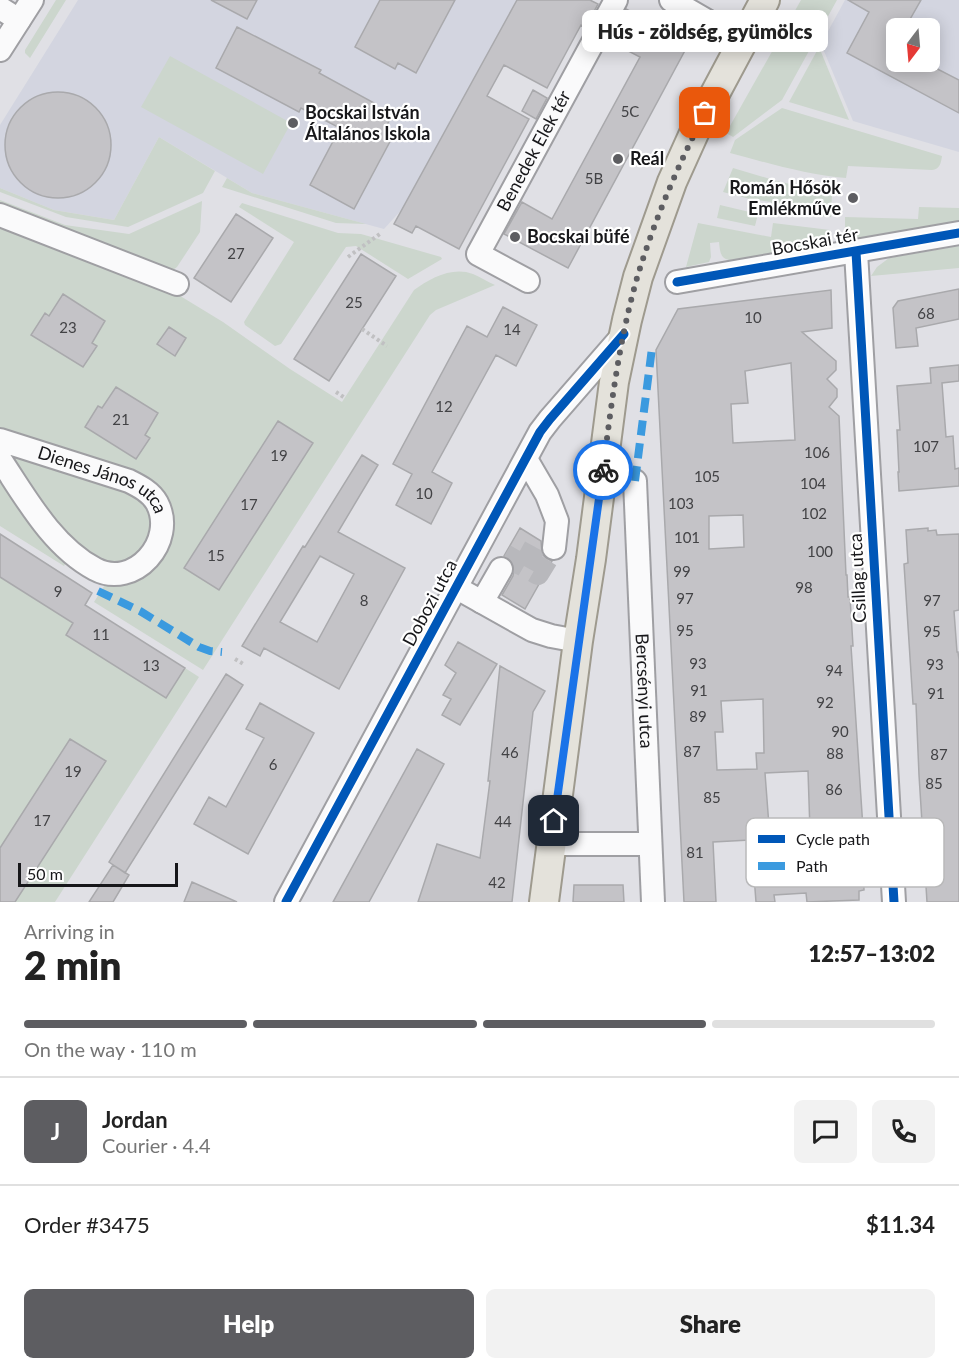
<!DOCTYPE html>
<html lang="en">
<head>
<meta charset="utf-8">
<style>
	body { margin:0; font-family:Lato,sans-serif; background:#f2f2f2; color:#222; height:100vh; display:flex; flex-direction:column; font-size:22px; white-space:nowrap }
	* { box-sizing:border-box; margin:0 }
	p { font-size:20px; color:#767676 }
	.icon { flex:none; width:33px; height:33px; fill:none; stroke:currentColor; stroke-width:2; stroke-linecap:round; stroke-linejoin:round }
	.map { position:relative; height:902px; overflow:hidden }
	.side { display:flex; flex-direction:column; background:#fff; flex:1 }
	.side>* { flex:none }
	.needle { width:39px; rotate:196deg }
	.buttons { position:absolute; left:886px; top:18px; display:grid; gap:12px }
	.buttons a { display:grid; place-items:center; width:54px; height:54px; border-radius:9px; background:#fff; box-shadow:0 3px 15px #0003; font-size:30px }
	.scale { position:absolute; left:18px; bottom:15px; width:160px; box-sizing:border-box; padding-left:6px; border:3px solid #17171a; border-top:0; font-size:16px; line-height:21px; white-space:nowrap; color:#17171a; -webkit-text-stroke:4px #fff; paint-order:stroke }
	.pin { position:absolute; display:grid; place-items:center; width:51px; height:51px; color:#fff; margin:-26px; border-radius:12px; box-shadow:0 3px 9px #0006 }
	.courier { position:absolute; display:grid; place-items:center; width:60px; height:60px; margin:-30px; border:4px solid #1a73e8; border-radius:50%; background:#fff; color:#222; box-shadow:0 2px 8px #0007 }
	.bubble { position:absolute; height:42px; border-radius:9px; background:#fff; box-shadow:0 3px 15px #0003; font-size:20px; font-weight:800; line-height:42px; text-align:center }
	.overview em { font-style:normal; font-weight:800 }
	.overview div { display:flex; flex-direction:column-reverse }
	.overview { display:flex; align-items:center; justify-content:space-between; height:102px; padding:0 24px }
	h1 { font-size:39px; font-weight:800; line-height:45px }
	.bar { display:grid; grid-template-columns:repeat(4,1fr); gap:9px 6px; align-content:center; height:72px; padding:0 24px }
	.bar i { height:8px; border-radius:4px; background:#e0e0e0 }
	.bar .current { background:#5d5d61 }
	.bar p { grid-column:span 4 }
	.line { display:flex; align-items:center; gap:15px; padding:0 24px; border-top:2px solid #e0e0e0 }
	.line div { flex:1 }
	.round { display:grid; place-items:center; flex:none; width:63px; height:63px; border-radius:9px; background:#f2f2f2 }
	.cta { display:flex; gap:12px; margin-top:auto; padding:12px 24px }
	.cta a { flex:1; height:69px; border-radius:9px; background:#5d5d61; color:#fff; font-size:24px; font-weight:800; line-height:69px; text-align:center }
	.cta a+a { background:#f2f2f2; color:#222 }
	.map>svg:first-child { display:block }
</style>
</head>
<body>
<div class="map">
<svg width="959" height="902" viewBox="0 0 959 902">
	<rect width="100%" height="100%" fill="#e0e0e5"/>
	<path fill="#d3d5e0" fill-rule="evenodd" d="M78 0H517L404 207 384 229 252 193 159 137 114 220 54 210 0 188V125Z
		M845 0H959V152L853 121 821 44ZM897 28H930V62H897Z"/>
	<path fill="#ccd6cd" d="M56 0H66L30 58 25 53V50Z
		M801 0H837L782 100 733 137 726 133Z
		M819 47 849 120 789 102Z
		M170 56 291 123 263 174 141 107Z
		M782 108 942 156C941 163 940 169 932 170L848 166 846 178C807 175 768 163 730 153L735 140Z
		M159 137 215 171 203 193 128 227 66 217 0 192V188L54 210 114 220Z
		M733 168 777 181 832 194 831 217 788 214 772 211 771 202 750 199 723 192Z
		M227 178 252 193 366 224 336 223 222 187Z
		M0 200 65 225 129 234 202 201 200 232 177 267 173 270 0 207Z
		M242 203 338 233 361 234 441 257 442 259 408 279 356 246 346 247 281 344 275 346 245 325 244 322 294 242 239 207Z
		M720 205 758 214 755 226 717 218Z
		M919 207 959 208V221L845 240V217L918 219Z
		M698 223 771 237 773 223 830 230V243L730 260C720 259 720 251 719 242L710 243 711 257 709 262 686 267Z
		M0 225 177 294 223 322 290 369 342 402 414 290C430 278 453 266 473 274 480 277 488 282 495 285L436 310 430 315 203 670 94 602 106 583C147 569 170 572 172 521L69 451 0 428Z
		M959 246V268L871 276 877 267 889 258Z
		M10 454 135 494 145 502 151 517V530L143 551 119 565 98 560 73 541 42 505Z
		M0 478 67 561 64 566 0 526Z
		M0 577 73 623 66 635 166 698 185 668 199 677 55 902H0Z"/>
	<path fill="#c4c3c7" stroke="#a9a9ac" stroke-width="1.5" fill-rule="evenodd" d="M211 0H257L247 19Z
		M380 0H455L416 73 398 63 395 69 355 47Z
		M517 0H590L598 4 585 28 581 25 547 88 504 65 487 96 529 119 459 249 416 226 412 233 394 224Z
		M848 0H921L905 28H897V62H924L959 80V113L847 53 869 12Z
		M626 9 689 43 568 268 504 234 522 202 552 219 640 57 609 41Z
		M237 27 321 70 319 73 376 104 373 110 390 119 385 129 394 134 354 209 310 185 340 128 301 108 299 112 216 68Z
		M533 90 547 98 536 119 522 111Z
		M5 145a53 53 0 1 1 106 0a53 53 0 1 1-106 0Z
		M236 214 273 238 231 302 194 278Z
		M361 254 396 276 329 381 294 359Z
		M959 289V319L916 328 918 346 896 348 893 308 898 301Z
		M831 290 832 328 802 332 836 361V370L827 379 837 389V397L829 407 839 416 846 575H847L848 597H850L853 646H851L865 859H863L864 890 859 891V900L807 902 806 893 774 895 775 902H756L754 876 773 875 771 835 810 831 808 771 765 773 770 839 713 842 716 902H684L656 350 678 309ZM791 363 795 440 733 443 731 404 748 403 745 371ZM743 515 744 547 709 549V516ZM763 699 764 753H756L757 769 717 770 715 732H723L721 701Z
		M63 294 105 321 92 343 97 346 83 367 31 335 45 313 49 316Z
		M503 307 537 325 516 366 496 355 432 472 452 483 431 524 396 505 412 474 393 464 467 326 487 337Z
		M169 327 186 338 175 356 157 344Z
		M959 365V381L942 383 946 437 953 436 955 469 959 468V486L899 491 898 472H899L897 430H900L897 386 931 383 930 368Z
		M116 387 158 413 145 435 150 438 136 459 85 427 98 406 102 408Z
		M278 421 313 443 219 590 184 568Z
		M362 455 378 465 338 532 405 568 339 689 264 648 260 656 242 646 303 546 305 547ZM320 556 354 574 317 642 280 622Z
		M520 528 541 541 542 554 546 558 552 561 525 609 502 595 513 576 514 570 512 562 508 558 504 556Z
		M928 528V531L936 530 937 535 959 534V610L954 611 957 652H958L959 660V902H927L919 775 916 704H913L904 564 908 563 906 530Z
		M0 534 92 593 85 605 185 668 166 698 66 635 73 623 0 577Z
		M458 642 497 664 460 725 442 715 451 699 443 695 456 673 445 665Z
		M500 666 545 691 533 712 512 902H418L437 844 480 858 490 781H488Z
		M226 674 243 685 125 873 109 862Z
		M260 703 314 733 248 854 194 824 209 797 226 807 264 738 246 729Z
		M70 739 106 761 15 902H0V848Z
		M417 749 444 764 369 902H333Z
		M113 865 129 875 113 902H89Z
		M192 882 237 902H184Z
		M574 885H623L624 902H573Z"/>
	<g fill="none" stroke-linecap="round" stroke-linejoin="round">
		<path stroke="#b8b8bc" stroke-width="22" stroke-dasharray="22 11" stroke-linecap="butt" d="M505 555 538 574 554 548
			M524 566 539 539"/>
		<defs>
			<g id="minor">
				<path d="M671 0 742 41"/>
				<path d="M0 8 19 20"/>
				<path d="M0 50 32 0"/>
				<path d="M0 215 177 284"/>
				<path d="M856 252 894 902"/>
				<path id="s1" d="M528 281 478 254 616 0"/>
				<path d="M677 282 959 233"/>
				<path id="s2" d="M0 440 129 481C139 486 151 492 157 503 177 541 134 590 95 569 52 546 26 498 0 459"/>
				<path d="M526 459 547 495 557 521 554 548"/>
				<path id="s3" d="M635 481 653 902"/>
				<path d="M457 588 532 630 551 636 578 641"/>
				<path d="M482 602 501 569"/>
				<path d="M551 844H650"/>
				<path d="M286 902 540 432 550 419 624 334"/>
			</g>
			<path id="major" d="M544 902 578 641 591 559 614 382 627 320 638 277 672 182 695 131 765 0"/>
		</defs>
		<use href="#minor" stroke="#9f9fa3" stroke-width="26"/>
		<use href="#major" stroke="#9e9a8e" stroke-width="32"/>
		<path stroke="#c0c0c2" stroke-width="4" stroke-dasharray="3 3" stroke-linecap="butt" d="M348 257 380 234
			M362 329 387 346
			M336 392 345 398
			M235 659 245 665"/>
		<use href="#minor" stroke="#fafafb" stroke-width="22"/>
		<use href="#major" stroke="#e4e2db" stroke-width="28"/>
		<path stroke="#3b9adf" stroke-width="8" stroke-dasharray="15 8" stroke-linecap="butt" d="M635 481 652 348
			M98 591 140 611 199 647 210 651 222 652"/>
		<defs>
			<path id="cycleway" d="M856 252 894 902
				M677 282 959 233
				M286 902 540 432 550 419 624 334"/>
		</defs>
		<use href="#cycleway" stroke="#fff" stroke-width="13"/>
		<use href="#cycleway" stroke="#0057b8" stroke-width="9"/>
	</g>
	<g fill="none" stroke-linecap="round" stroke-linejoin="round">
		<path stroke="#5d5d61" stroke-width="6" stroke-dasharray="0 10.8" d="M603 470C611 406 619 341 637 278 654 221 678 165 705 113"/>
		<path stroke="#1a73e8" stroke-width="8" d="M554 821 603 470"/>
	</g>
	<g fill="#5d5d61" stroke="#fff" stroke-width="2">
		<circle cx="293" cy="123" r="6"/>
		<circle cx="618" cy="159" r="6"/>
		<circle cx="853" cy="198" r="6"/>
		<circle cx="515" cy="237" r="6"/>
	</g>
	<g text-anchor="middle" stroke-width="4.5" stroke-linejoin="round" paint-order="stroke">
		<g font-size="15" fill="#424245">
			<text x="630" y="117">5C</text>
			<text x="594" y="184">5B</text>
			<text x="236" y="259">27</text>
			<text x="354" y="308">25</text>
			<text x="926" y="319">68</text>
			<text x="753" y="323">10</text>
			<text x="68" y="333">23</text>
			<text x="512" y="335">14</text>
			<text x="444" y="412">12</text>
			<text x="121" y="425">21</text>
			<text x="926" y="452">107</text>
			<text x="817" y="458">106</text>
			<text x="279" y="461">19</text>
			<text x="707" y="482">105</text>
			<text x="813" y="489">104</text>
			<text x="424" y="499">10</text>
			<text x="681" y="509">103</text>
			<text x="249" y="510">17</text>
			<text x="814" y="519">102</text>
			<text x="687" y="543">101</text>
			<text x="820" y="557">100</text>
			<text x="216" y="561">15</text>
			<text x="682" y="577">99</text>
			<text x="804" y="593">98</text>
			<text x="58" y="597">9</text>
			<text x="685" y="604">97</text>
			<text x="364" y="606">8</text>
			<text x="932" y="606">97</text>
			<text x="685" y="636">95</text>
			<text x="932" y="637">95</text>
			<text x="101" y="640">11</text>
			<text x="698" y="669">93</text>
			<text x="935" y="670">93</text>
			<text x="151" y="671">13</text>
			<text x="834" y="676">94</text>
			<text x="699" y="696">91</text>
			<text x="936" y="699">91</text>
			<text x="825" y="708">92</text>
			<text x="698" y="722">89</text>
			<text x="840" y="737">90</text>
			<text x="692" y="757">87</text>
			<text x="510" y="758">46</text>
			<text x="835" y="759">88</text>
			<text x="939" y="760">87</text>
			<text x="273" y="770">6</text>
			<text x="73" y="777">19</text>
			<text x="934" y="789">85</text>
			<text x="834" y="795">86</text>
			<text x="712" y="803">85</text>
			<text x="42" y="826">17</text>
			<text x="503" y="827">44</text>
			<text x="695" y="858">81</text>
			<text x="497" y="888">42</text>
		</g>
		<g font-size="18" font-weight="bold" fill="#17171a" stroke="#fff" text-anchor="start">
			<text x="305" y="119">Bocskai István<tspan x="305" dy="21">Általános Iskola</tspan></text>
			<text x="630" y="165">Reál</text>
			<text x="841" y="194" text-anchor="end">Román Hősök<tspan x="841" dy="21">Emlékműve</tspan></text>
			<text x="527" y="243">Bocskai büfé</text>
		</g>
		<g font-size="18" fill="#17171a" stroke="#fff">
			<text dy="6" stroke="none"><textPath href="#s1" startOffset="174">Benedek Elek tér</textPath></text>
			<text transform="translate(815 242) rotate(-10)" y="6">Bocskai tér</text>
			<text dy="6" stroke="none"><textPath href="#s2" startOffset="111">Dienes János utca</textPath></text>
			<text transform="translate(858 578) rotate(-93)" y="6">Csillag utca</text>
			<text transform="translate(430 603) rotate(-62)" y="6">Dobozi utca</text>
			<text dy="6" stroke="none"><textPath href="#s3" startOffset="210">Bercsényi utca</textPath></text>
		</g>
	</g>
	<rect x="746" y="818" width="198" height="69" rx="9" fill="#fff" stroke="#b9b9ba" stroke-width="1.5"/>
	<rect x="758" y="835" width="27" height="8" fill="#0057b8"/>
	<rect x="758" y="862" width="27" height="8" fill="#3b9adf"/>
	<g font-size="16" fill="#17171a">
		<text x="796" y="845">Cycle path</text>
		<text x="796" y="872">Path</text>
	</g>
</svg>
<div class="buttons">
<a><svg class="needle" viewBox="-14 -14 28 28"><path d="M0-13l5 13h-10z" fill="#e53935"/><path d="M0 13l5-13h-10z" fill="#767676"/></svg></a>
</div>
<div class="scale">50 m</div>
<div class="pin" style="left:705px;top:113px;background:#ea580c"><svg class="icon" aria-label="bag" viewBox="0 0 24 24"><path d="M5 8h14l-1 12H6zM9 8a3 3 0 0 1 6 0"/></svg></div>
<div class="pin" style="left:554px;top:821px;background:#1f2937"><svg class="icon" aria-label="home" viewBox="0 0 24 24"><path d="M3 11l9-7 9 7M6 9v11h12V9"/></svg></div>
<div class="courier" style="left:603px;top:470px"><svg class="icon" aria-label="bike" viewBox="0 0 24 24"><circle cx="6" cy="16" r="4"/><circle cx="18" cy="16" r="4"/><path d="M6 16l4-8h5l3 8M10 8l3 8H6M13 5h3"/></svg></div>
<div class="bubble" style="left:582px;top:10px;width:246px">Hús - zöldség, gyümölcs</div>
</div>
<section class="side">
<div class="overview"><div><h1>2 min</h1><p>Arriving in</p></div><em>12:57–13:02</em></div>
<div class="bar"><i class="current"></i><i class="current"></i><i class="current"></i><i></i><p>On the way · 110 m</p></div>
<div class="line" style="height:108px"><b class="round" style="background:#5d5d61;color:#fff">J</b><div><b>Jordan</b><p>Courier · 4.4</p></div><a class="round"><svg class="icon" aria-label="chat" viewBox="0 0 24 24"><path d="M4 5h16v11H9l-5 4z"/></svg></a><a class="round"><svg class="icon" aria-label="phone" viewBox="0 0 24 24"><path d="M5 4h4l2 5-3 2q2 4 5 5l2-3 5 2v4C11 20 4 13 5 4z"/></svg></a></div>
<div class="line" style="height:78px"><div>Order #3475</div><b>$11.34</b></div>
<div class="cta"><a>Help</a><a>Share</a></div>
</section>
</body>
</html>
